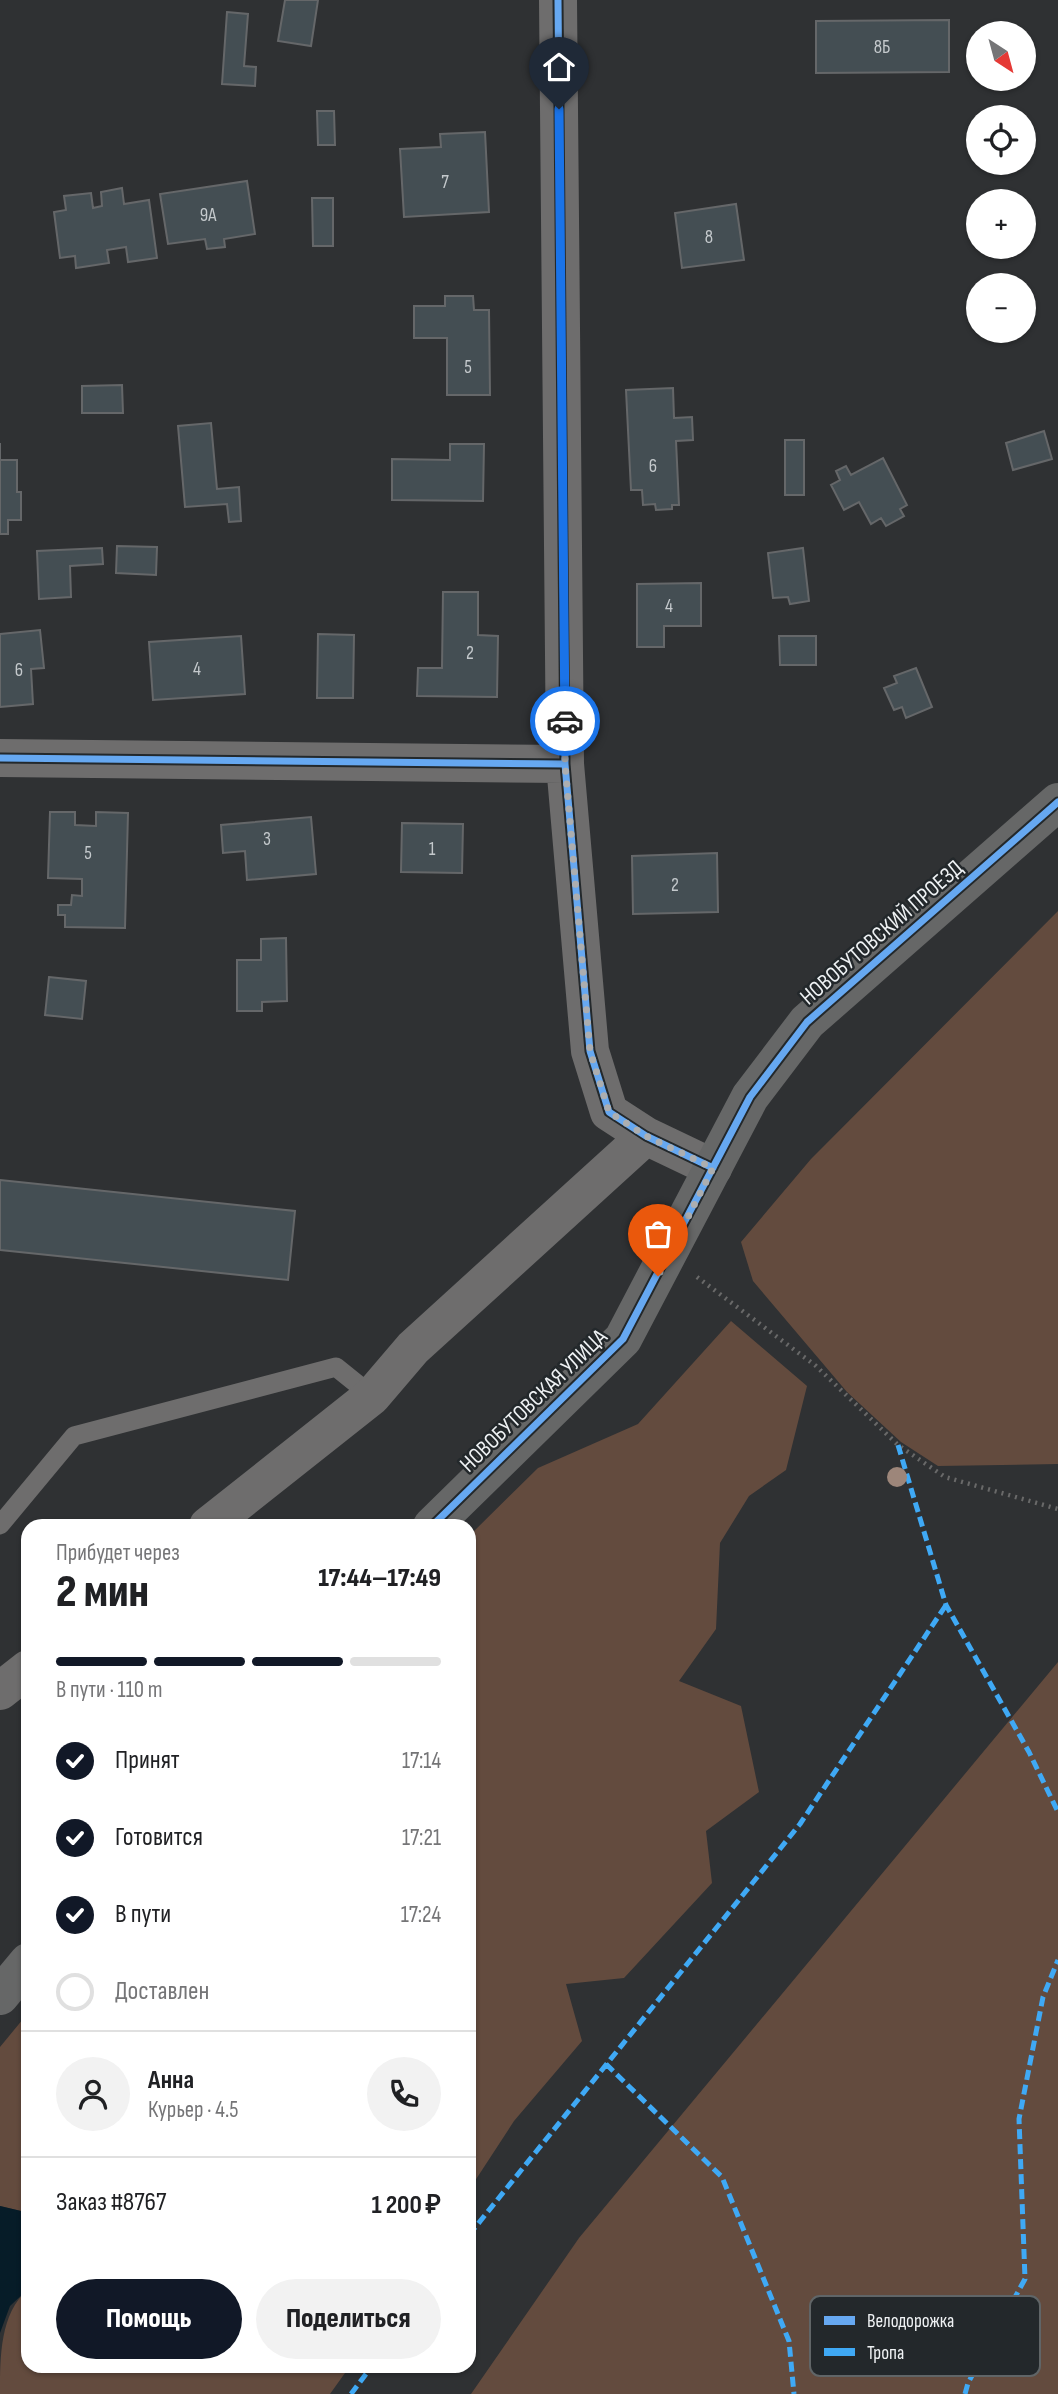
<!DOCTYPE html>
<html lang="ru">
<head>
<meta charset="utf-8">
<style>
	body { margin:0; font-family:"Sofia Sans Condensed",sans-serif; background:#f2f2f2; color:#202124; height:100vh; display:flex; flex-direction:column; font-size:26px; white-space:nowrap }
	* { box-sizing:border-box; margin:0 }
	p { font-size:23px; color:#757577 }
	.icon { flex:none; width:38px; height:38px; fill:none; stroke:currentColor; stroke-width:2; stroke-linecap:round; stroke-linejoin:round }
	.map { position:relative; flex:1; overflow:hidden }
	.details { position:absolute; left:21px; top:1519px; width:455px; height:854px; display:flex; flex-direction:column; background:#fff; border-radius:21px; box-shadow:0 2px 5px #0004 }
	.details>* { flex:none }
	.needle { width:46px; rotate:144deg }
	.tools { position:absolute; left:966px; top:21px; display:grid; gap:14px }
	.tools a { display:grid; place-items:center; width:70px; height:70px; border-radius:50%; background:#fff; box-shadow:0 2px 5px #0004; font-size:35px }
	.pin { position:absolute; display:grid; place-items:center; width:60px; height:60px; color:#fff; margin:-72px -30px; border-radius:50% 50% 50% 0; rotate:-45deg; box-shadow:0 0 7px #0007 }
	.pin .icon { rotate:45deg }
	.courier { position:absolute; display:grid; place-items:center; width:70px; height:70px; margin:-35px; border:5px solid #1a73e8; border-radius:50%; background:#fff; color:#222; box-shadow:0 2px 9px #0007 }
	.headline em { font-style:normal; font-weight:800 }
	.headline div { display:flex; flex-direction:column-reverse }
	.headline { display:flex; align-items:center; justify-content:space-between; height:119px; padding:0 35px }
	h1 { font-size:46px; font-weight:800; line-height:52px }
	.bar { display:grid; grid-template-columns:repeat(4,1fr); gap:10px 7px; align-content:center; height:84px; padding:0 35px }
	.bar i { height:9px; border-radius:5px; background:#e0e0e0 }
	.bar .current { background:#111827 }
	.bar p { grid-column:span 4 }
	.line { display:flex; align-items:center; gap:18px; padding:0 35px; border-top:2px solid #e0e0e0 }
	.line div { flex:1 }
	.round { display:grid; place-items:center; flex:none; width:74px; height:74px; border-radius:37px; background:#f2f2f2 }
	ol { padding:0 35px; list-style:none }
	li { display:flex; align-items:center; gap:21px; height:77px }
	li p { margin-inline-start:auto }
	li .icon { padding:7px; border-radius:50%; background:#111827; color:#fff; stroke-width:4 }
	li:last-child { color:#757577 }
	li i { width:38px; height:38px; border:4px solid #e0e0e0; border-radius:50% }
	.primary-button { display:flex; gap:14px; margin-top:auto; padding:14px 35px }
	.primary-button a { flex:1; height:80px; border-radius:42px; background:#111827; color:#fff; font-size:28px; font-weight:800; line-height:80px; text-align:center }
	.primary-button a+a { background:#f2f2f2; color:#202124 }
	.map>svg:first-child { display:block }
</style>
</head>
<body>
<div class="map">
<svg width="1058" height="2394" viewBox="0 0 1058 2394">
	<rect width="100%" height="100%" fill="#2f3133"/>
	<path fill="#634b3e" d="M1058 911V1464L938 1466 901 1442 847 1392 753 1281 741 1242 811 1159Z
		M731 1321 807 1386 786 1470 749 1496 720 1543 716 1629 679 1681 741 1706 759 1792 706 1831 712 1883 624 1978 566 1984 582 2041 514 2121 469 2190V1536L538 1468 638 1424Z
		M1058 1662V2394H471L579 2238Z
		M28 2013V2219L21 2211 0 2206V2047Z
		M28 2289V2366H350L330 2394H0C0 2356 0 2314 28 2289Z"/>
	<path fill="#061c28" d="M0 2206 21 2211 28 2219V2289L10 2306 0 2333Z"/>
	<path fill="#444e53" stroke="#656769" stroke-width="2" d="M285 0H318L311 46 278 41Z
		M227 12 248 14 244 66 256 67 255 86 222 84Z
		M949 20V72L816 73V21Z
		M317 111H334L335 145H318Z
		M485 132 489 212 404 217 400 149 441 147 440 134Z
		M247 181 255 234 224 239 225 247 207 249 205 239 168 244 160 194Z
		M122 188 124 204 149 200 157 258 128 262 126 247 107 250 109 263 76 268 75 256 60 258 54 212 66 210 64 196 91 193 93 208 102 206 101 192Z
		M312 198H333V246H313Z
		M736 204 744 260 682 268 675 213Z
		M445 296H473L474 310H489L490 395H447V338H414V306H445Z
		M122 385 123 413H82V386Z
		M673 388 674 418 692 417 693 440 676 441 679 505H672V509L656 510 655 504 643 505 642 490H631L626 390Z
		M211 423 217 489 239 487 241 521 229 522 227 504 185 507 178 426Z
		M1044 431 1052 459 1013 470 1006 443Z
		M785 440H804V495H785Z
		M0 443V460H17V492H21V520H8V534H0Z
		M450 444H484L483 501 392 500V459L450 460Z
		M883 458 907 505 900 509 904 516 886 526 881 518 871 524 859 502 844 510 831 485 840 480 836 471 846 466 851 475Z
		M117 546 157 547 156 575 116 573Z
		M102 548 103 564 70 566 71 597 39 599 37 551Z
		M803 548 809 601 790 604 788 597 773 598 768 553Z
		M701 583V626H664V647H637V584Z
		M443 592H478V635L498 636 497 697 417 696 418 668H442Z
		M40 630 44 668 31 669 33 704 0 707V634Z
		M318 634 354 635 353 698H317Z
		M241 636 245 694 153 700 149 642Z
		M779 636H816V665H780Z
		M916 668 932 707 906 718 902 707 894 710 884 688 897 683 894 676Z
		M50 812H75V825L96 826V812L128 813 125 928 65 927V915H58V905H71L72 895 82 896V879L48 878Z
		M311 817 316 874 247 880 245 851 223 853 221 825Z
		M402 823 463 824 462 873 401 872Z
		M717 853 718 912 633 914 632 856Z
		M286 938 287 1001 262 1002V1011H237V960H261V939Z
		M49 977 86 981 82 1019 45 1015Z
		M0 1180 295 1211 288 1280 0 1250Z"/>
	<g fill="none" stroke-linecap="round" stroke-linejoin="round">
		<path stroke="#696969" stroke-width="4.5" stroke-dasharray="2 5" stroke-linecap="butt" d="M697 1277 816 1366 898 1445 945 1477 1058 1509"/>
		<path stroke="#6e6d6d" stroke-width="19" d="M0 1525 74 1436 336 1367 372 1396"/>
		<path stroke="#6e6d6d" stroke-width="38" d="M558 0 565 764 590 1051 609 1112 646 1136 713 1168
			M0 758 565 764
			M208 1526 372 1396 413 1348 646 1136
			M0 1691 28 1669"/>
		<path stroke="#666767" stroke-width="38" d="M432 1526 623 1339 750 1097 807 1022 1058 802
			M0 1996 28 1962"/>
		<path stroke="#3fa9f5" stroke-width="5" stroke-dasharray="10 5" stroke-linecap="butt" d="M898 1445 946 1605 1029 1752 1058 1812
			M606 2064 722 2177 789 2341 794 2394
			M469 2235 800 1824 946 1605
			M351 2394 372 2366
			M965 2394 968 2383 1025 2279 1019 2119 1043 1997 1058 1960"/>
		<defs>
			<path id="cycleway" d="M558 0 565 764 590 1051 609 1112 646 1136 713 1168
				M0 758 565 764
				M432 1526 623 1339 750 1097 807 1022 1058 802"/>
		</defs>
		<use href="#cycleway" stroke="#23282b" stroke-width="11"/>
		<use href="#cycleway" stroke="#66a8f1" stroke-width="7"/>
	</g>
	<circle fill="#9d867a" cx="897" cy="1477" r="10"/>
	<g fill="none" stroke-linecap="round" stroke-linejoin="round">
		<path stroke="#acaeb0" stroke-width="7" stroke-dasharray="0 12.6" d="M565 721V764L590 1051 609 1112 646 1136 713 1168 658 1276"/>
		<path stroke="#1a73e8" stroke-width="9" d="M559 109 565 721"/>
	</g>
	<g text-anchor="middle" stroke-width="5" stroke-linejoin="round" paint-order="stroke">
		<g font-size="19" fill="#c4c9cc">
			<text x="882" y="53">8Б</text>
			<text x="445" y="188">7</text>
			<text x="208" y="221">9А</text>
			<text x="709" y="243">8</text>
			<text x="468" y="373">5</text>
			<text x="653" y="472">6</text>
			<text x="669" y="612">4</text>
			<text x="470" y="659">2</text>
			<text x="197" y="675">4</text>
			<text x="19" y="676">6</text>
			<text x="267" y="845">3</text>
			<text x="432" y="855">1</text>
			<text x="88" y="859">5</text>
			<text x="675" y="891">2</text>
		</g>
		<g font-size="23" fill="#eff2f4" stroke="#23282b">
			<text transform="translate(881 932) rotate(-41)" y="8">НОВОБУТОВСКИЙ ПРОЕЗД</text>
			<text transform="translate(533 1400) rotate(-44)" y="8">НОВОБУТОВСКАЯ УЛИЦА</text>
		</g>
	</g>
	<rect x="810" y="2296" width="230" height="80" rx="10" fill="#23282b" stroke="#606567" stroke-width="2"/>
	<rect x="824" y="2316" width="31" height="9" fill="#66a8f1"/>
	<rect x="824" y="2348" width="31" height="8" fill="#3fa9f5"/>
	<g font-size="19" fill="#eff2f4">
		<text x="867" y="2327">Велодорожка</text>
		<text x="867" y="2359">Тропа</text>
	</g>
</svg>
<div class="tools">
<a><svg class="needle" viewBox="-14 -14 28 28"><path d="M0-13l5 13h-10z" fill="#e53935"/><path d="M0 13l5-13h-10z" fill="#757577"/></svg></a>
<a><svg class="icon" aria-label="locate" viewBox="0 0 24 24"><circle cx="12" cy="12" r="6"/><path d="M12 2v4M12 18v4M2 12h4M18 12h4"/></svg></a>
<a>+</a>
<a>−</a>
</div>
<div class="pin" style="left:658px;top:1276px;background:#ea580c"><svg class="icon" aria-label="bag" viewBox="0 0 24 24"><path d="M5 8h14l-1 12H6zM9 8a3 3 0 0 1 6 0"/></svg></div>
<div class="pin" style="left:559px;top:109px;background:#1f2937"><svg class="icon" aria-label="home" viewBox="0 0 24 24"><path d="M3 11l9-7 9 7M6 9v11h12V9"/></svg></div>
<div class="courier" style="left:565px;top:721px"><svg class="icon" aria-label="car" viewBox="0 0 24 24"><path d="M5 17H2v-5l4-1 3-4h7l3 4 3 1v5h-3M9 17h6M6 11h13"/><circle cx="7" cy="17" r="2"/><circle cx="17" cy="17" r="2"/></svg></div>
<section class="details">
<div class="headline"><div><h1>2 мин</h1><p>Прибудет через</p></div><em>17:44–17:49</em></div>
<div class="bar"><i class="current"></i><i class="current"></i><i class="current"></i><i></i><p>В пути · 110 m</p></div>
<ol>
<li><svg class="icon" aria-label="check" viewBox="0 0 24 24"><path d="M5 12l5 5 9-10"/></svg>Принят<p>17:14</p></li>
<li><svg class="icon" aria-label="check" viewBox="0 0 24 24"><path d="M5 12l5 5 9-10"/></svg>Готовится<p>17:21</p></li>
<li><svg class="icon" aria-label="check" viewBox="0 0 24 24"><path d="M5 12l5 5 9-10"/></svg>В пути<p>17:24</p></li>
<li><i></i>Доставлен</li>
</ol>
<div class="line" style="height:126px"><a class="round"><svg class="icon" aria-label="person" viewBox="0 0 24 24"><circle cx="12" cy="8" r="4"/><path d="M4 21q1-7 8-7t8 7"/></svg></a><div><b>Анна</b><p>Курьер · 4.5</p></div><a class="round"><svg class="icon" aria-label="phone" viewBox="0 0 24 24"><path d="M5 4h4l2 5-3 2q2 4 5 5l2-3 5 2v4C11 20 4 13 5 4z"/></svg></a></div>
<div class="line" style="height:91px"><div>Заказ #8767</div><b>1 200 ₽</b></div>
<div class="primary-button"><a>Помощь</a><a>Поделиться</a></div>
</section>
</div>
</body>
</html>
